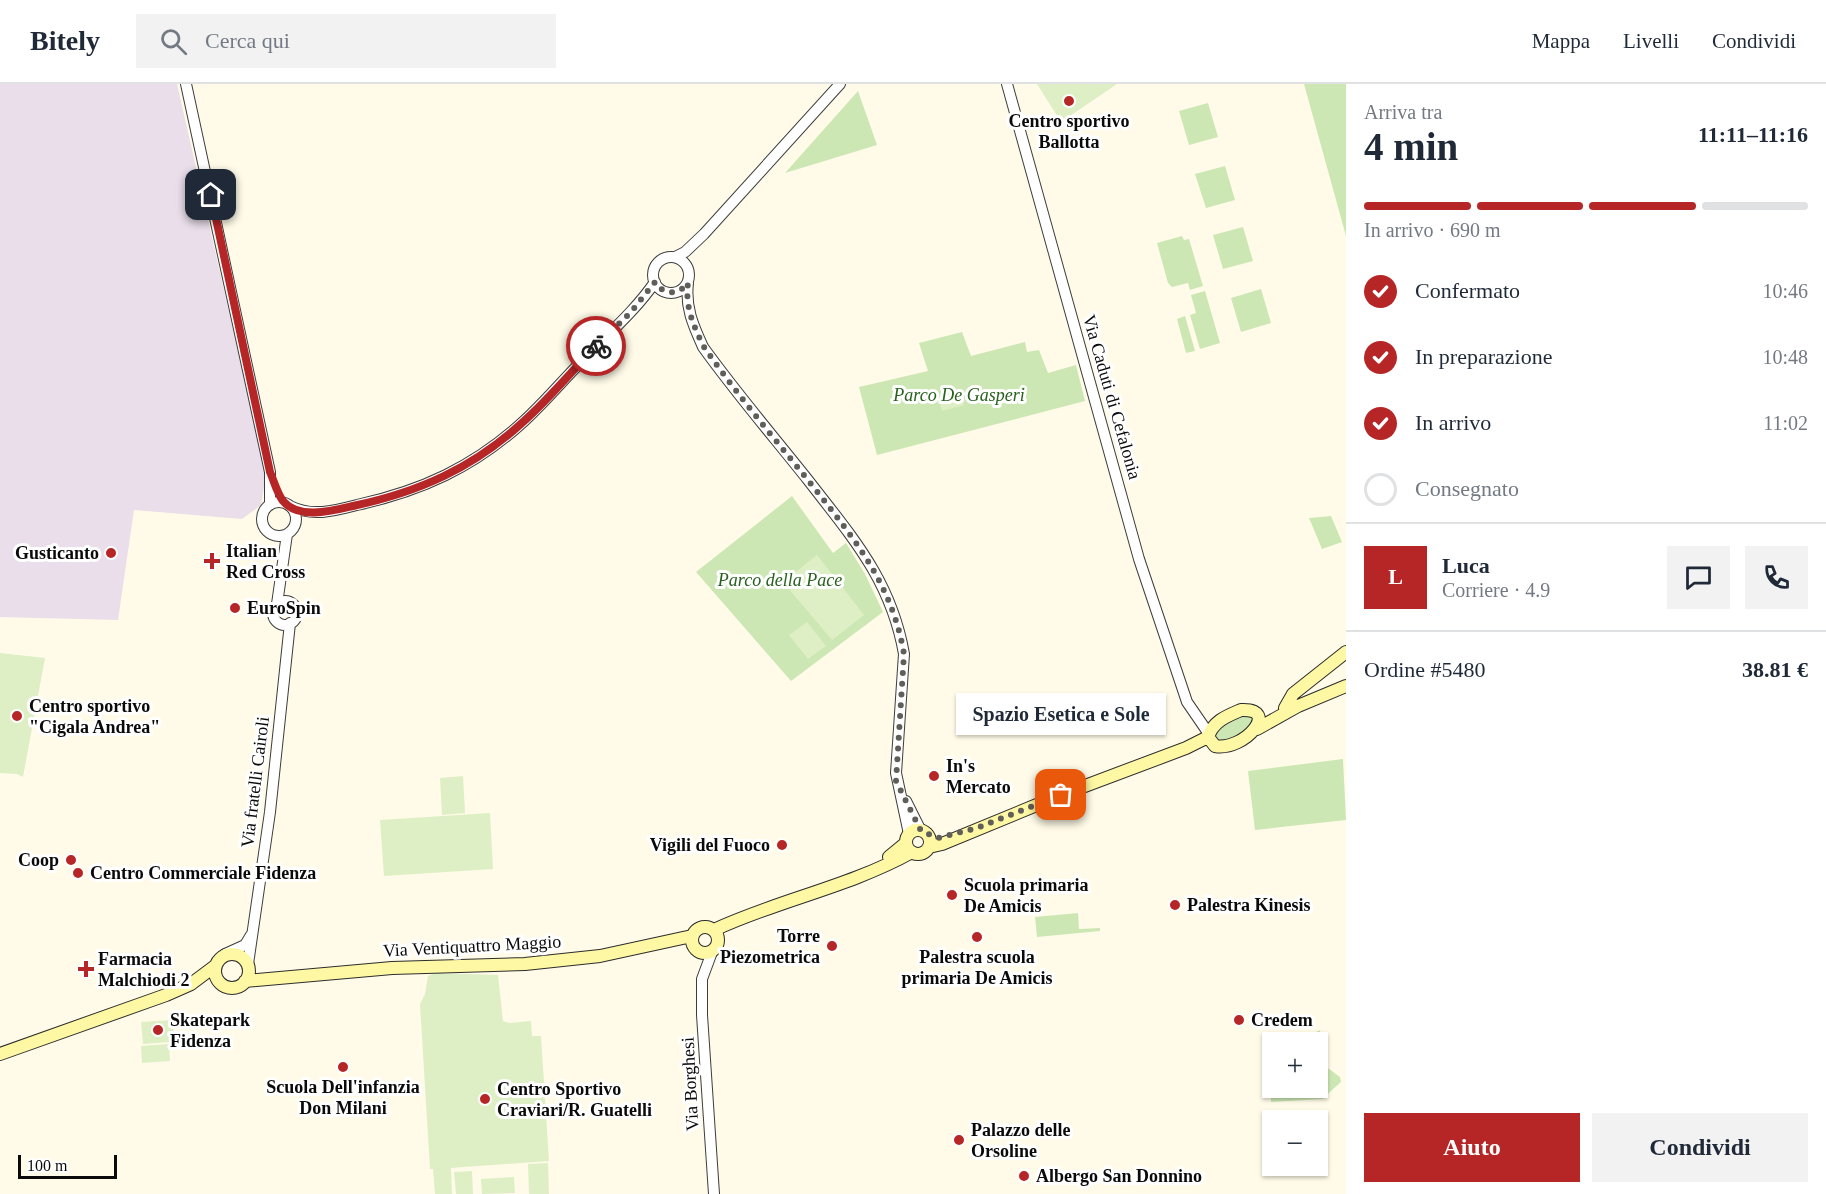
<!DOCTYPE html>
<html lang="it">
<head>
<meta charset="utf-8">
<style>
	body { margin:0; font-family:"Times New Roman",serif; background:#f2f2f3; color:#1f2937; height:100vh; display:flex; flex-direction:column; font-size:22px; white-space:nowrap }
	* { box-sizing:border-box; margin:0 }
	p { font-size:20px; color:#747a83 }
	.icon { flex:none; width:33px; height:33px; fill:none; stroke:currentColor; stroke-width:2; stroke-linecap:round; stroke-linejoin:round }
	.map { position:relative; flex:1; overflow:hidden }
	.drawer { display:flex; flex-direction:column; background:#fff; width:480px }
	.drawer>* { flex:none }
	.tools { position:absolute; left:1262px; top:948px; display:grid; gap:12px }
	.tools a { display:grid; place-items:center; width:66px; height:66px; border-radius:0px; background:#fff; box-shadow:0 2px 4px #0004; font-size:30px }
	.scale { position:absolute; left:18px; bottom:15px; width:99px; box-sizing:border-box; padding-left:6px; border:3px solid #0a0a0a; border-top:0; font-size:16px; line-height:21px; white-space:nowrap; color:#0a0a0a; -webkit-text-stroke:4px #fff; paint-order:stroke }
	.pin { position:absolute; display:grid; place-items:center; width:51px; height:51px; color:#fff; margin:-26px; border-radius:12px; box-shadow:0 3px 9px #0006 }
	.courier { position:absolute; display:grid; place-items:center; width:60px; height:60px; margin:-30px; border:4px solid #b72626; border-radius:50%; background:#fff; color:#222; box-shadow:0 2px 8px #0007 }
	.bubble { position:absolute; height:42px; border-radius:0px; background:#fff; box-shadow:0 2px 4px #0004; font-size:20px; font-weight:700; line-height:42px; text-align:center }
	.summary em { font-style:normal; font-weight:700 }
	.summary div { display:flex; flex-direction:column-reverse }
	.summary { display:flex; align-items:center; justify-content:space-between; height:102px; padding:0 18px }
	h1 { font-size:39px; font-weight:700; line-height:45px }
	.bar { display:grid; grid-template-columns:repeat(4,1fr); gap:9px 6px; align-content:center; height:72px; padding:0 18px }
	.bar i { height:8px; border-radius:4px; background:#e0e1e3 }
	.bar .active { background:#b72626 }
	.bar p { grid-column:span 4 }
	.line { display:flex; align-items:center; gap:15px; padding:0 18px; border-top:2px solid #e0e1e3 }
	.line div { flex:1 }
	.round { display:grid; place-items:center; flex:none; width:63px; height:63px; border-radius:0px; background:#f2f2f3 }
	ol { padding:0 18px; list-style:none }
	li { display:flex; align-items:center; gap:18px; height:66px }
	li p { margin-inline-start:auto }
	li .icon { padding:6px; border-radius:50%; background:#b72626; color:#fff; stroke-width:4 }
	li:last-child { color:#747a83 }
	li i { width:33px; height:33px; border:3px solid #e0e1e3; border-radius:50% }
	.action { display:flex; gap:12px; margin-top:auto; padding:12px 18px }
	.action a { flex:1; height:69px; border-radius:0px; background:#b72626; color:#fff; font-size:24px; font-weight:700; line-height:69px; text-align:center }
	.action a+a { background:#f2f2f3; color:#1f2937 }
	header { display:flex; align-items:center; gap:36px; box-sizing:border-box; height:84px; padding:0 30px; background:#fff; border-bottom:2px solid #e0e1e3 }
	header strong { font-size:28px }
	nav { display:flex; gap:33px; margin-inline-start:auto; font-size:21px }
	.search { width:420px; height:54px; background:#f2f2f3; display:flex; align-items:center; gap:15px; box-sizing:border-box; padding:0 21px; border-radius:0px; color:#747a83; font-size:22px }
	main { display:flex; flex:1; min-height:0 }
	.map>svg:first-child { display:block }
</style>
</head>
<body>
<header>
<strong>Bitely</strong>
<div class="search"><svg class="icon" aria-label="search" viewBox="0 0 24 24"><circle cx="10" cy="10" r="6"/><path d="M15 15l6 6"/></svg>Cerca qui</div>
<nav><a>Mappa</a><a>Livelli</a><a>Condividi</a></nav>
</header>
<main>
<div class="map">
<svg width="1346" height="1110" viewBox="0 0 1346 1110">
	<rect width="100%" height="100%" fill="#fffbe8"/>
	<path fill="#e9deea" d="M0 0H177L266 390 261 421 242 435 134 426 118 536 0 533Z"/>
	<path fill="#cce7b3" d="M1304 0H1346V152Z
		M858 7 877 61 785 89Z
		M1208 19 1218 53 1189 61 1179 27Z
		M1225 82 1235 116 1206 124 1195 90Z
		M1243 143 1253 177 1223 185 1213 151Z
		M1182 152 1184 156 1189 155 1203 202 1190 206 1188 199 1172 203 1168 199 1157 159Z
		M1261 205 1271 239 1241 248 1231 214Z
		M1205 207 1220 259 1200 265 1190 231 1196 229 1191 211Z
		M1185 232 1195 267 1186 269 1177 235Z
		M962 248 971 272 1025 258 1027 268 1039 266 1048 289 1076 281 1085 317 877 371 859 303 928 287 919 259Z
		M792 412 833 469 846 459 865 490 883 528 791 597 696 488Z
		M1331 432 1342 458 1322 465 1309 434Z
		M1247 630 1256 636 1238 656H1215L1214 644 1217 641Z
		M1343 675 1346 736 1255 746 1248 687Z
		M1078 829 1079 845 1100 844V847L1037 853 1035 833Z
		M1320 946 1325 982 1340 993 1341 998 1322 1015 1271 1018 1270 974 1272 972V1004H1317V958H1295Z"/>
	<path fill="#deefc5" d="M1037 0H1117L1061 38Z
		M960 306 964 321 942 327 938 313Z
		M817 471 864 531 832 556 783 498Z
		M807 538 826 562 808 575 789 551Z
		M0 569 45 574 23 693 17 690 0 689Z
		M463 692 465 729 442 731 440 694Z
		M490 729 493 785 384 792 380 736Z
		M435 889 498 891 503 937 509 939 531 937 532 952H541L549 1077 451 1084 452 1110H435L433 1085H430L420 920 425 910 428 892Z
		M173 936 174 954 170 958 143 960 141 938Z
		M169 960 170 977 142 979 141 962Z
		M548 1079 549 1110H529L528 1080Z
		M472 1087 473 1110H456L454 1088Z
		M514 1093 515 1109 482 1110 481 1095Z"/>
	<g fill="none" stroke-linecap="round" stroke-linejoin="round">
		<defs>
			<path id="tertiary" d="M186 0 270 388V420
				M1007 0 1139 475 1187 618 1209 650
				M653 191a18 18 0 1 1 36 0a18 18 0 1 1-36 0Z
				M675 173 685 168 704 150 840 0
				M688 199C685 223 693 241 703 263 736 309 773 352 808 396 852 453 891 496 904 570L896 689 909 750
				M262 435a17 17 0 1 1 34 0a17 17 0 1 1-34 0Z
				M290 422C312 433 334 427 357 421 421 407 474 383 523 338 544 319 563 296 583 276 608 250 635 227 655 198
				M273 529a12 12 0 1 1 24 0a12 12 0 1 1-24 0Z
				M277 520 287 450
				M906 717 921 747
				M712 868 702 895V931L714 1110
				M225 870 245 861 251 851
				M248 880 270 728 290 539"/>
			<path id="secondary" d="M1285 624 1293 610 1346 568
				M1241 626C1281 624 1245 667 1215 662L1208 653C1213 637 1227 632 1241 626Z
				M1257 645 1298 622 1346 602
				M906 758a12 12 0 1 1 24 0a12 12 0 1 1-24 0Z
				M929 763 942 760 1061 711 1186 664 1208 653
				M889 773 906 759
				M692 856a13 13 0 1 1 26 0a13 13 0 1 1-26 0Z
				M714 846C778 816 849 803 912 768
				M215 887a17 17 0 1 1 34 0a17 17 0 1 1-34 0Z
				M245 897 392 884 525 880 600 872 692 852
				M0 970 166 911 191 900 215 882"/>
		</defs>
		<use href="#tertiary" stroke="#3d3d3d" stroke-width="12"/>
		<use href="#secondary" stroke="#2c2c2c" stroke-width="14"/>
		<use href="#tertiary" stroke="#fff" stroke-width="10"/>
		<use href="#secondary" stroke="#fef8a4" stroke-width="12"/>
	</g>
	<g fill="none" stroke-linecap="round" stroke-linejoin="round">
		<path stroke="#605e58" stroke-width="6" stroke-dasharray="0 10.8" d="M596 262 631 228 655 198C663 211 678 212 688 199 685 223 693 241 704 263 736 309 773 353 808 396 851 451 892 498 904 570L896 697 921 747 938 754 977 744 1061 711"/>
		<path stroke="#b72626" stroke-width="8" d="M211 111 270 388C274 397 277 409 283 417 299 436 332 427 353 422 419 408 473 384 523 338 549 315 572 287 596 262"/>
	</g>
	<g fill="#b72626" stroke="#fff" stroke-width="2">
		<circle cx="1069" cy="17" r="6"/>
		<circle cx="111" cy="469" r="6"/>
		<path d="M209 468h6v6h6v6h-6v6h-6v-6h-6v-6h6z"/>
		<circle cx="235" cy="524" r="6"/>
		<circle cx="17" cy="632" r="6"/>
		<circle cx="934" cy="692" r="6"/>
		<circle cx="782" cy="761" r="6"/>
		<circle cx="71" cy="776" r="6"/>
		<circle cx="78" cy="789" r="6"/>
		<circle cx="952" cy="811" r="6"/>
		<circle cx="1175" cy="821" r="6"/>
		<circle cx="977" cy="853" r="6"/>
		<circle cx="832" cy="862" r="6"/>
		<path d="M83 876h6v6h6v6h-6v6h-6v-6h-6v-6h6z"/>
		<circle cx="1239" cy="936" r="6"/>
		<circle cx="158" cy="946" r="6"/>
		<circle cx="343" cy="983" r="6"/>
		<circle cx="485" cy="1015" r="6"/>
		<circle cx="959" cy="1056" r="6"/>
		<circle cx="1024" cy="1092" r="6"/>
	</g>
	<g text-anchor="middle" stroke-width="6" stroke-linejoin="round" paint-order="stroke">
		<g font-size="18" font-weight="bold" fill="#0a0a0a" stroke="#fff" text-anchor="start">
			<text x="1069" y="43" text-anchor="middle">Centro sportivo<tspan x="1069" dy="21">Ballotta</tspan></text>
			<text x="226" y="473">Italian<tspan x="226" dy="21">Red Cross</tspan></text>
			<text x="99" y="475" text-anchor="end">Gusticanto</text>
			<text x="247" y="530">EuroSpin</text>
			<text x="29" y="628">Centro sportivo<tspan x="29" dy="21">"Cigala Andrea"</tspan></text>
			<text x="946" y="688">In's<tspan x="946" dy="21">Mercato</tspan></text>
			<text x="770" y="767" text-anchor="end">Vigili del Fuoco</text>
			<text x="59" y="782" text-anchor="end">Coop</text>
			<text x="90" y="795">Centro Commerciale Fidenza</text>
			<text x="964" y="807">Scuola primaria<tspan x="964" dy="21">De Amicis</tspan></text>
			<text x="1187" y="827">Palestra Kinesis</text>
			<text x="820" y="858" text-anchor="end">Torre<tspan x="820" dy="21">Piezometrica</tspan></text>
			<text x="977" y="879" text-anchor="middle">Palestra scuola<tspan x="977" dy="21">primaria De Amicis</tspan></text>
			<text x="98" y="881">Farmacia<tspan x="98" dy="21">Malchiodi 2</tspan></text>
			<text x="170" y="942">Skatepark<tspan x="170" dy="21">Fidenza</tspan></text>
			<text x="1251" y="942">Credem</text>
			<text x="343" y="1009" text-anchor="middle">Scuola Dell'infanzia<tspan x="343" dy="21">Don Milani</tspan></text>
			<text x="497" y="1011">Centro Sportivo<tspan x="497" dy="21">Craviari/R. Guatelli</tspan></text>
			<text x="971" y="1052">Palazzo delle<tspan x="971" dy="21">Orsoline</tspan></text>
			<text x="1036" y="1098">Albergo San Donnino</text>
		</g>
		<g font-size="18" font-style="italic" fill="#28601d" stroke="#fff">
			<text x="959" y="317">Parco De Gasperi</text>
			<text x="780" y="502">Parco della Pace</text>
		</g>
		<g font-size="18" fill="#0a0a0a" stroke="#fff">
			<text transform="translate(1112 313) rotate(74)" y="6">Via Caduti di Cefalonia</text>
			<text transform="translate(255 698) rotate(-83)" y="6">Via fratelli Cairoli</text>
			<text transform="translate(472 862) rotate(-3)" y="6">Via Ventiquattro Maggio</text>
			<text transform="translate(690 1000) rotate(-93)" y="6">Via Borghesi</text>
		</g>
	</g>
</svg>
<div class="tools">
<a>+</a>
<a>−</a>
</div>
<div class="scale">100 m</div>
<div class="pin" style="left:1061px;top:711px;background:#ea580c"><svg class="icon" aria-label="bag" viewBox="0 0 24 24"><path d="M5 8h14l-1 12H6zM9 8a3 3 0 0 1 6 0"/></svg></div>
<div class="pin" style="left:211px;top:111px;background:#1f2937"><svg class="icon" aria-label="home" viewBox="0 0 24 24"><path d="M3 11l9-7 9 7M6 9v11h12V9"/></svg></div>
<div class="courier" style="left:596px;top:262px"><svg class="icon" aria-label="bike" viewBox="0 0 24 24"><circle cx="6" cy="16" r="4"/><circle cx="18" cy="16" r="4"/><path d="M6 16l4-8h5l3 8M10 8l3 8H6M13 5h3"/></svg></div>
<div class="bubble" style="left:956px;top:609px;width:210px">Spazio Esetica e Sole</div>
</div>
<section class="drawer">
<div class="summary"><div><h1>4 min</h1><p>Arriva tra</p></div><em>11:11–11:16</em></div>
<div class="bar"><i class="active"></i><i class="active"></i><i class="active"></i><i></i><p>In arrivo · 690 m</p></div>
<ol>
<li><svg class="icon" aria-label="check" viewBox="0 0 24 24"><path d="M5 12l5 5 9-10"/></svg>Confermato<p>10:46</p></li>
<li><svg class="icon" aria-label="check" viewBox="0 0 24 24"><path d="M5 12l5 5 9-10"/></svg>In preparazione<p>10:48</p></li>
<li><svg class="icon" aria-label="check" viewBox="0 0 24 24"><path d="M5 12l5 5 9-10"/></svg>In arrivo<p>11:02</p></li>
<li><i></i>Consegnato</li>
</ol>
<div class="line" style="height:108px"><b class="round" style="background:#b72626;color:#fff">L</b><div><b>Luca</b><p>Corriere · 4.9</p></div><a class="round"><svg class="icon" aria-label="chat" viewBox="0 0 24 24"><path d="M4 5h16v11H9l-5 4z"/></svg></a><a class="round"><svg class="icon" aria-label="phone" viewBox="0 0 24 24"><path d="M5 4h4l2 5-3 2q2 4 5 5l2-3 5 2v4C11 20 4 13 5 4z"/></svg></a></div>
<div class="line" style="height:78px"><div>Ordine #5480</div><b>38.81 €</b></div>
<div class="action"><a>Aiuto</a><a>Condividi</a></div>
</section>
</main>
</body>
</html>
